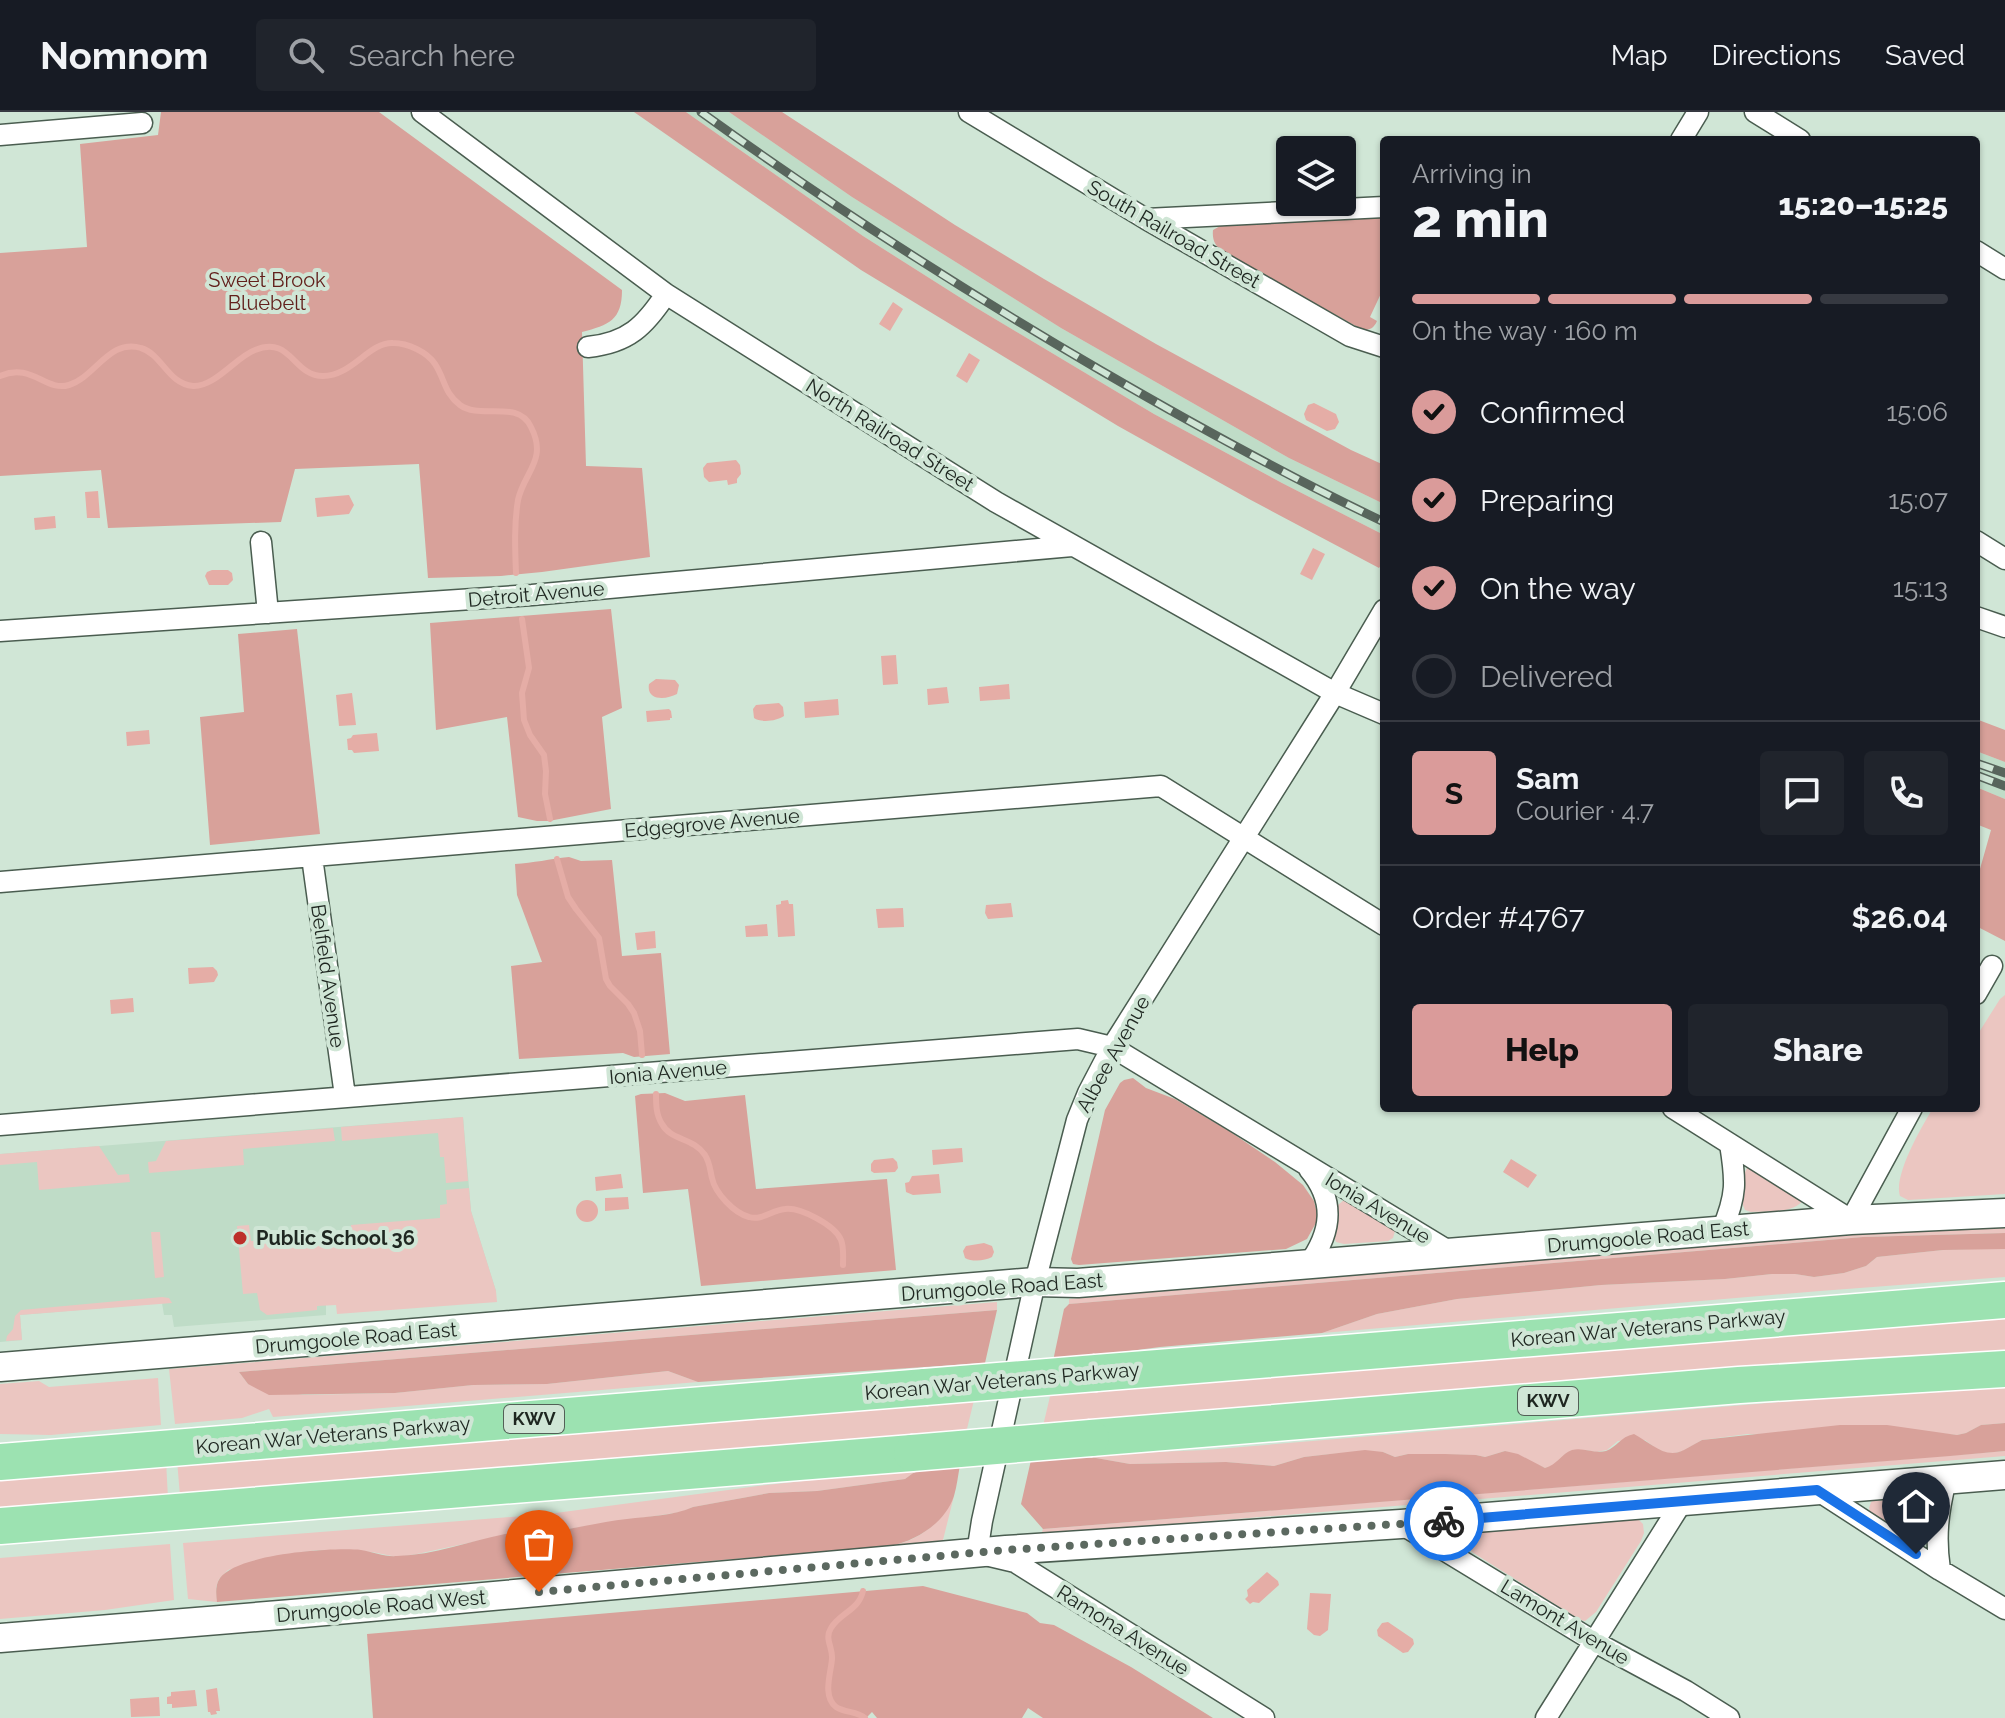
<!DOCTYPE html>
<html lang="en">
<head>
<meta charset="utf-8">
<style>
	body { margin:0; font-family:Raleway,sans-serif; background:#20242c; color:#f1f3f6; height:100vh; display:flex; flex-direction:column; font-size:30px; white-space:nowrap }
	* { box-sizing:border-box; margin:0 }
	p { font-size:26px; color:#9ea1a6 }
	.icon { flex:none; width:44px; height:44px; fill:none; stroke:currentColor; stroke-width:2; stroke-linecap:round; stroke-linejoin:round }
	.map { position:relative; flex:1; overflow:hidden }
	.side { position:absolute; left:1380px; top:24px; width:600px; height:976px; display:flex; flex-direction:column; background:#171b24; border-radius:8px; box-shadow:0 2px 6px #0004 }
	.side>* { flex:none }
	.buttons { position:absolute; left:1276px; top:24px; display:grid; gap:16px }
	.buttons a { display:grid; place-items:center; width:80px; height:80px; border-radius:8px; background:#171b24; box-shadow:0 2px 6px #0004; font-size:40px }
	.pin { position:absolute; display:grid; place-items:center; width:68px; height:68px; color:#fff; margin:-82px -34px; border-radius:50% 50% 50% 0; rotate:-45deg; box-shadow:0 0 8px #0007 }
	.pin .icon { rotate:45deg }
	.courier { position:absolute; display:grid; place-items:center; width:80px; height:80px; margin:-40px; border:6px solid #1a73e8; border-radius:50%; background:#fff; color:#222; box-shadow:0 2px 10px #0007 }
	.headline em { font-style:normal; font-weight:800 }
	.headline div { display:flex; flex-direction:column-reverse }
	.headline { display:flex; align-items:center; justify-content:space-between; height:136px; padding:0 32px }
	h1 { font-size:52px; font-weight:800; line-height:60px }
	.bar { display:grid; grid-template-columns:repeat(4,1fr); gap:12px 8px; align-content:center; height:96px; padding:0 32px }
	.bar i { height:10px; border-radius:6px; background:#363941 }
	.bar .current { background:#da9b9a }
	.bar p { grid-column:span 4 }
	.line { display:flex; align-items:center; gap:20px; padding:0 32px; border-top:2px solid #363941 }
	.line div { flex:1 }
	.round { display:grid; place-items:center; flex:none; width:84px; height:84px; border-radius:8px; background:#20242c }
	ol { padding:0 32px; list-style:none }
	li { display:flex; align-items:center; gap:24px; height:88px }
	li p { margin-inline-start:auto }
	li .icon { padding:8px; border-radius:50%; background:#da9b9a; color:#111; stroke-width:4 }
	li:last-child { color:#9ea1a6 }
	li i { width:44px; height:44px; border:4px solid #363941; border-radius:50% }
	.primary-button { display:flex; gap:16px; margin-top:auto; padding:16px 32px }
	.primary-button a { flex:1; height:92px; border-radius:8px; background:#da9b9a; color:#111; font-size:32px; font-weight:800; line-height:92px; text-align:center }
	.primary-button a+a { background:#20242c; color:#f1f3f6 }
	header { display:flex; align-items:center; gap:48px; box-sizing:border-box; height:112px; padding:0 40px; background:#171b24; border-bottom:2px solid #363941 }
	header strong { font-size:38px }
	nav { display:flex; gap:44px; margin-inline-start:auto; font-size:28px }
	.search { width:560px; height:72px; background:#20242c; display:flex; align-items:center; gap:20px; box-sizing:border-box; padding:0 28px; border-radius:8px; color:#9ea1a6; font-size:30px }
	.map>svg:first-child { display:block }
</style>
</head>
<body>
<header>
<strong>Nomnom</strong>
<div class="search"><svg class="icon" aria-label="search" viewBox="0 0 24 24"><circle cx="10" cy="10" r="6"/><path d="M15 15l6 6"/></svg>Search here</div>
<nav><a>Map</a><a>Directions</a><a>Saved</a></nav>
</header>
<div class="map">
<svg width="2005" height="1606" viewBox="0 0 2005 1606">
	<rect width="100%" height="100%" fill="#d0e6d6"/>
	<path fill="#bfdcc7" d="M686 0H729L852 85 1061 216 1289 346 1384 392V423L1282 371 1154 302 975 195 863 124Z
		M1976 639 2005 650V687L1976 675Z
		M463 1005 471 1099 496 1179 326 1193V1203L174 1215 172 1203H164L162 1191 20 1203 22 1228 0 1230V1042Z"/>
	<path fill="#ebc6c1" d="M2005 883V1082L1908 1088 1900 1084C1893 1064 1922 1014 1933 996H1976V925L2000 887Z
		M463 1005 468 1069 446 1071 444 1045H440L438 1021 342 1029 341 1015Z
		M333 1016 335 1029 243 1037 244 1053 149 1061 148 1050 156 1049 166 1029Z
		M99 1034 118 1063 129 1062 130 1070 39 1078 37 1050 0 1053V1042Z
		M1749 1053 1804 1087C1795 1102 1767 1099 1751 1100L1745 1098C1739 1087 1741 1063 1749 1053Z
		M469 1076 471 1099 496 1179 497 1190 337 1202 336 1193 317 1194V1198L267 1203 260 1198 257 1181 243 1182 237 1114 249 1113 251 1129 351 1121V1113L440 1106V1093L447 1092 446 1078Z
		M1345 1087 1393 1116 1395 1119 1393 1126 1388 1129 1344 1132 1336 1130 1334 1124 1338 1093Z
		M2005 1116V1121L1863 1125 1069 1192V1187L1726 1133 1866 1122Z
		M151 1120H160L164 1165 155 1166Z
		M1998 1136 2005 1137V1165L1820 1179 1322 1221 1377 1202 1457 1187 1601 1173 1725 1167 1772 1162H1795L1814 1165 1844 1161 1866 1154 1877 1145 1943 1138Z
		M162 1185 169 1186 172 1191 20 1203 22 1228 6 1229 7 1224 13 1217 15 1204 21 1198Z
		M997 1190V1198L239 1260 248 1272 303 1283 395 1281 473 1273 547 1272 668 1259 698 1270 273 1305 269 1297 242 1306 175 1312 169 1257Z
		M2005 1201V1241L1043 1314 1052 1276Z
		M158 1266 161 1313 51 1323 0 1322V1272L39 1269 49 1275Z
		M2005 1276V1311L1981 1313 1966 1321 1957 1323 1929 1320 1747 1322 1702 1328 1683 1339 1675 1341H1666L1657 1337 1645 1328 1618 1329 1607 1338 1596 1340 1586 1338 1565 1342 1554 1354 1545 1356 1505 1339 1485 1345 1476 1343 1408 1342 1395 1345 1383 1340 1331 1342 1304 1345 1274 1354 1226 1350 1130 1352 1079 1343 1205 1338 1828 1286Z
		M975 1284 966 1321 180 1384 177 1348Z
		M2005 1339V1344L1041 1423 1043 1417Z
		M166 1349 168 1386 0 1399V1363Z
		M920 1356 905 1367 817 1379 769 1381 693 1395 681 1400 541 1421 524 1420 505 1423 417 1442 397 1445 372 1440 317 1438 277 1444 228 1458 219 1467 216 1475 217 1490 188 1487 183 1431 548 1402 758 1374Z
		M954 1384 942 1432 891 1434C920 1428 941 1411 954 1384Z
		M1922 1385 1928 1387 1931 1393 1927 1406 1926 1426 1922 1430 1917 1431 1871 1403 1869 1396 1871 1390 1873 1389Z
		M1634 1407H1638L1643 1412 1644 1421 1641 1429 1596 1500 1585 1509 1580 1508 1472 1440 1467 1431 1468 1425 1475 1420Z
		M170 1432 174 1488 105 1498 0 1507V1446Z"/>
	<path fill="#d8a19a" d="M161 0H379L622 178C622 208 609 213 582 220L586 354 642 356 650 445 542 460 501 464 428 466 419 352 295 357 281 410 108 416 101 358 0 364V141L87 135 80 32 158 23Z
		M634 0H686L863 124 975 195 1154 302 1282 371 1384 423V449L1379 456 1249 387 1118 314 861 158Z
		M729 0H782L955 113 1044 167 1156 232 1351 338 1384 353V392L1289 346 1061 216 852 85Z
		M1384 103V175L1370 205 1377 209C1374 216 1370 218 1363 218L1222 140C1215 133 1212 128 1213 118L1222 113Z
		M611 497 622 596 602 605 611 697 549 709H537L518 705 507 605 436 618 430 511Z
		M297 517 320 722 210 733 200 605 244 600 238 522Z
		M1976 607 2005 618V650L1976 639Z
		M1976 675 2005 687V829L1976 814V771L1991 718 1976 712Z
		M569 745 581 749 612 748 622 844 661 841 670 942 634 945 623 941 519 947 511 854 542 850 517 783 515 752C533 751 550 747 569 745Z
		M1133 966 1146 976 1175 987 1229 1019 1275 1050 1303 1073 1314 1089 1317 1102V1109L1307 1127 1286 1137 1079 1153 1073 1152 1071 1147 1105 998 1120 971 1124 968Z
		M665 981 685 989 745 983 756 1077 887 1067 896 1158 701 1174 688 1077 643 1081 635 984 641 982Z
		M2005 1121V1137L1943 1138 1877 1145 1866 1154 1844 1161 1814 1165 1795 1162H1772L1725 1167 1601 1173 1457 1187 1377 1202 1322 1221 1160 1235 1053 1249 1064 1197 1069 1192 1863 1125Z
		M997 1198 985 1251 698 1270 668 1259 547 1272 473 1273 395 1281 269 1283 248 1272 239 1260Z
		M2005 1311V1339L1950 1344 1043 1417 1021 1392 1031 1348 1079 1343 1130 1352 1226 1350 1274 1354 1304 1345 1365 1338 1383 1340 1395 1345 1408 1342H1445L1476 1343 1485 1345 1505 1339 1518 1342 1545 1356C1557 1353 1561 1342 1572 1338 1583 1335 1595 1342 1606 1339 1617 1335 1620 1325 1634 1322 1650 1330 1665 1348 1684 1338 1690 1335 1696 1331 1702 1328L1840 1313H1887L1957 1323 1966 1321 1981 1313Z
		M960 1353C958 1363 957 1374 954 1384 945 1411 917 1428 891 1434L217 1490C216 1482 215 1473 220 1466 237 1442 333 1435 361 1438 373 1440 385 1445 397 1444 434 1443 470 1429 505 1422 518 1420 530 1422 542 1421 570 1418 599 1410 627 1407 649 1404 673 1404 693 1395L769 1381 817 1379 905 1367 920 1356Z
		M923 1474 1027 1501 1040 1511 1054 1513 1131 1555 1213 1606H1043L1028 1596 1022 1606H877L872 1600 866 1606H373L367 1522Z"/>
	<path fill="#e5ada6" d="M893 190 903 197 890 219 879 212Z
		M969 241 980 248 967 271 956 264Z
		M1314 291 1336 302 1339 310 1335 317 1327 319 1306 308 1304 302 1308 293Z
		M736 348 740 353 741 362 737 367V371L728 373 727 368 709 370 704 365 703 356 707 351Z
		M98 379 100 406H87L85 380Z
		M349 383 354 393 349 402 317 405 315 386Z
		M55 404 56 416 35 418 34 406Z
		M1313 436 1325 442 1312 468 1300 462Z
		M212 458H228L232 461 233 468 228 473H209L205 464 207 460Z
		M896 543 898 572 883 573 881 544Z
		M656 567 675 568 679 573 677 582C666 588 646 589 649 572Z
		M1009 572 1010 587 980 589 979 575Z
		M947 575 949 591 928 593 927 577Z
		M352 581 356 613 339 614 336 583Z
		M838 587 839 603 805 606 804 590Z
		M779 591 783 595 784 604C777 609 761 611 754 606L753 597 756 593Z
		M669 597 671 599 672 606H670V608L647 610 646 599Z
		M149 618 150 632 127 634 126 620Z
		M377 621 379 639 354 641 352 638H348L347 627 351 626 353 623Z
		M788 788 789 792H793L795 824 778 825 776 793 781 792V789Z
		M1011 791 1013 805 988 807 985 801 986 793Z
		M903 796 904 815 878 816 876 797Z
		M767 812 768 824 746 825 745 814Z
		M655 819 656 836 637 838 635 821Z
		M213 855 217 859 218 863 214 870 189 872 188 856Z
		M133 886 134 900 111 902 110 888Z
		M962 1036 963 1050 933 1053 932 1038Z
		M893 1046 897 1050 898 1056 895 1060 874 1061 871 1059V1052L874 1048Z
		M1511 1047 1537 1063 1528 1076 1503 1060Z
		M621 1062 623 1076 596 1079 595 1065Z
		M939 1062 941 1081 913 1083 906 1080 905 1071 909 1070 912 1064Z
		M628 1085 629 1097 605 1099V1086Z
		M576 1099a11 11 0 1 1 22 0a11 11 0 1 1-22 0Z
		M984 1131 992 1134 994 1140 992 1145C985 1149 972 1150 965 1146L963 1139 966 1134Z
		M1267 1460 1278 1469 1279 1473 1259 1491 1253 1490 1250 1492 1245 1487 1248 1484 1247 1478Z
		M1310 1481 1331 1482 1328 1518 1320 1524 1314 1523 1307 1517Z
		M1388 1510 1413 1527 1414 1532 1408 1540 1403 1541 1378 1524 1377 1518 1382 1511Z
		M217 1576 220 1599H216L217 1602 211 1603 210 1600H208L206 1578Z
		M195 1578 197 1594 172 1596V1592H167V1585L171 1584V1580Z
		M159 1585 160 1604 131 1605 130 1587Z"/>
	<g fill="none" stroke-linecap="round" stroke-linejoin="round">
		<path stroke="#e5ada6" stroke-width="6" d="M0 264C32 250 45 280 69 273 95 265 110 226 141 236 162 242 168 272 193 274 215 275 236 245 255 238 291 223 293 264 323 264 352 264 369 230 393 231 408 231 427 240 435 252 445 267 444 281 460 293 480 308 518 287 531 315 548 348 524 360 518 388 514 412 515 436 516 461
			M522 507 529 556 522 581 524 608 530 623 544 643 546 659 545 682 550 707
			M557 747 568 785 576 797 599 826 606 867 610 874 628 892 634 901 640 919 642 943
			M656 982C656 992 656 1003 662 1012 671 1029 693 1025 705 1043 710 1051 710 1058 712 1066 715 1081 734 1101 749 1105 762 1109 772 1098 785 1097 800 1095 835 1113 841 1128 844 1135 843 1145 843 1153
			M863 1479C859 1498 840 1501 831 1516 824 1527 833 1535 832 1547 831 1561 822 1584 836 1595 845 1601 857 1599 865 1606"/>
		<defs>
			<path id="street" d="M422 0 666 182 996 390 1335 581 1384 602
				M969 0 1146 107 1350 224 1384 235
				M1755 0 1800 28
				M0 23 142 11
				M1681 28 1698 0
				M1146 107 1384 95
				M1976 139 2005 157
				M588 235C628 231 645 214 666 182
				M1976 429 2005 447
				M261 430 268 501
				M1976 505 2005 515
				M0 519 532 483 1072 434
				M312 745 345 984
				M0 770 1161 674 1384 813
				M1976 882 1992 854
				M1673 996 1851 1108 1912 996
				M0 1013C359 983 719 956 1078 927L1112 935 1452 1141
				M1722 1118C1737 1083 1736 1069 1730 1032
				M1308 1153C1332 1120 1336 1089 1309 1057
				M1817 1378 1940 1458 2005 1497
				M1401 1412 1595 1530 1686 1579 1729 1606
				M1940 1458C1935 1425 1938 1400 1946 1368
				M1264 1606 1015 1450 977 1441 982 1409 1035 1170 1077 1008 1088 981 1112 935 1335 581 1384 498
				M1546 1606 1682 1390"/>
			<path id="secondary" d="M0 1255 1035 1170 1078 1171 1851 1108 2005 1101
				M0 1526 292 1502 1006 1438 1401 1412 2005 1363"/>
			<path id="highway" d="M1096 1261 2005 1188
				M1091 1326 1739 1273 2005 1257
				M0 1350 925 1275
				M0 1414 912 1341"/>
		</defs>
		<use href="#street" stroke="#4a5d50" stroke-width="23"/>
		<use href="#secondary" stroke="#4a5d50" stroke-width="31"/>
		<use href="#highway" stroke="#fff" stroke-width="39"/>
		<use href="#street" stroke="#fff" stroke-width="20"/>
		<use href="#secondary" stroke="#fff" stroke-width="28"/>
		<use href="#highway" stroke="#9ce2b1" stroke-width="36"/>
		<defs>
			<path id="rail" d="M701 0C830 93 963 178 1100 258 1193 312 1287 364 1384 410
				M1976 651 2005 661
				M1976 663 2005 674"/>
		</defs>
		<use href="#rail" stroke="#58655c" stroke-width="9"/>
		<use href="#rail" stroke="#d0e6d6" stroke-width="6" stroke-dasharray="18" stroke-linecap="butt"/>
		<defs>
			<path id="highway-bridge" d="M925 1275 1096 1261
				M912 1341 1091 1326"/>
		</defs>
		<use href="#highway-bridge" stroke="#fff" stroke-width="39" stroke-linecap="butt"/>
		<use href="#highway-bridge" stroke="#9ce2b1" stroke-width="36"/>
	</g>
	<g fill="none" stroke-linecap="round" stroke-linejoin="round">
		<path stroke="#5c6960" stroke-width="8" stroke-dasharray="0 14.4" d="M539 1480 1006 1438 1444 1409"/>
		<path stroke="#1a73e8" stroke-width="10" d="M1444 1409 1817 1378 1916 1442"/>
	</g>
	<circle fill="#bd2f2a" stroke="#d0e6d6" stroke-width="3" cx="240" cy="1126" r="8"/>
	<g text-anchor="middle" stroke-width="8" stroke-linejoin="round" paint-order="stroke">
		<g fill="#d0e6d6" stroke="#536057" stroke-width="2">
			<rect x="1518" y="1275" width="60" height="28" rx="6"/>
			<rect x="504" y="1293" width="60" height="28" rx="6"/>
		</g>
		<g font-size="18" font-weight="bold" fill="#1e2620">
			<text x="1548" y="1295">KWV</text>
			<text x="534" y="1313">KWV</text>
		</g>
		<g font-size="20" fill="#1e2620" stroke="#d0e6d6">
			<text transform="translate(1174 122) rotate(30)" y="7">South Railroad Street</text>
			<text transform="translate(890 323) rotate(32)" y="7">North Railroad Street</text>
			<text transform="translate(536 482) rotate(-5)" y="7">Detroit Avenue</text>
			<text transform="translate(712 711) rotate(-5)" y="7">Edgegrove Avenue</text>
			<text transform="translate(328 864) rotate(82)" y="7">Belfield Avenue</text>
			<text transform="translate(1113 942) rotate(-61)" y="7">Albee Avenue</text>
			<text transform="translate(668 960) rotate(-5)" y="7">Ionia Avenue</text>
			<text transform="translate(1378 1096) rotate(31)" y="7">Ionia Avenue</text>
			<text transform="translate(1648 1125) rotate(-5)" y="7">Drumgoole Road East</text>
			<text transform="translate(1002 1175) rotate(-4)" y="7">Drumgoole Road East</text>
			<text transform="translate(1648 1216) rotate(-5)" y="7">Korean War Veterans Parkway</text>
			<text transform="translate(356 1226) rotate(-5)" y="7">Drumgoole Road East</text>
			<text transform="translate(1002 1269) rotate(-5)" y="7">Korean War Veterans Parkway</text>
			<text transform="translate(333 1323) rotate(-5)" y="7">Korean War Veterans Parkway</text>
			<text transform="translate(381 1494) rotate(-5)" y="7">Drumgoole Road West</text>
			<text transform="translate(1565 1510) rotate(31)" y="7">Lamont Avenue</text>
			<text transform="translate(1123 1518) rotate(32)" y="7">Ramona Avenue</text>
		</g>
		<g font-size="20" fill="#62201c" stroke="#d0e6d6">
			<text x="267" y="175">Sweet Brook<tspan x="267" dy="23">Bluebelt</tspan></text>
		</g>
		<g font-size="20" font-weight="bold" fill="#1e2620" stroke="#d0e6d6" text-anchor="start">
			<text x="256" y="1133">Public School 36</text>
		</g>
	</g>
</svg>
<div class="buttons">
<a><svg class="icon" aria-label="layers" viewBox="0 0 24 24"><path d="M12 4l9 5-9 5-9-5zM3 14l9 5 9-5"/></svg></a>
</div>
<div class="pin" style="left:539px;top:1480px;background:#ea580c"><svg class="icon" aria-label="bag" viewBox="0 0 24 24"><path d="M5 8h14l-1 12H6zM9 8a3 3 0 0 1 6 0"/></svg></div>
<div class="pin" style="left:1916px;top:1442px;background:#1f2937"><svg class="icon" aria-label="home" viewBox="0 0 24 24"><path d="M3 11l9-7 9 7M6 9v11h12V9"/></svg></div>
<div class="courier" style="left:1444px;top:1409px"><svg class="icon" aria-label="bike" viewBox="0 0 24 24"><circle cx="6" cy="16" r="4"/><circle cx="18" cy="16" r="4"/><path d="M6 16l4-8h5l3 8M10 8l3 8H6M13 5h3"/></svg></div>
<section class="side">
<div class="headline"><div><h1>2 min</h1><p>Arriving in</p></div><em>15:20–15:25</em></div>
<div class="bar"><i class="current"></i><i class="current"></i><i class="current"></i><i></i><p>On the way · 160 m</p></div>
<ol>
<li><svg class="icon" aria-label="check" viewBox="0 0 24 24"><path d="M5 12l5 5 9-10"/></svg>Confirmed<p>15:06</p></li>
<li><svg class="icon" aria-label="check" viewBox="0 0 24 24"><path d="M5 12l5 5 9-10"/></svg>Preparing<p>15:07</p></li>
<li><svg class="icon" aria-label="check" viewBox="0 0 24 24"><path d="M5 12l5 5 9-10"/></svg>On the way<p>15:13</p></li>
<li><i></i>Delivered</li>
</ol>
<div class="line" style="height:144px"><b class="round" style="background:#da9b9a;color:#111">S</b><div><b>Sam</b><p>Courier · 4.7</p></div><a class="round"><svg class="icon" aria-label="chat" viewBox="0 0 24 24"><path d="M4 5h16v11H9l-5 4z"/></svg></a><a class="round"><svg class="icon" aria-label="phone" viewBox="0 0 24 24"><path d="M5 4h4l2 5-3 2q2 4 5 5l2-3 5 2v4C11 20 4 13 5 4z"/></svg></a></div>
<div class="line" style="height:104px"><div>Order #4767</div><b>$26.04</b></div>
<div class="primary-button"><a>Help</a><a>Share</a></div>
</section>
</div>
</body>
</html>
